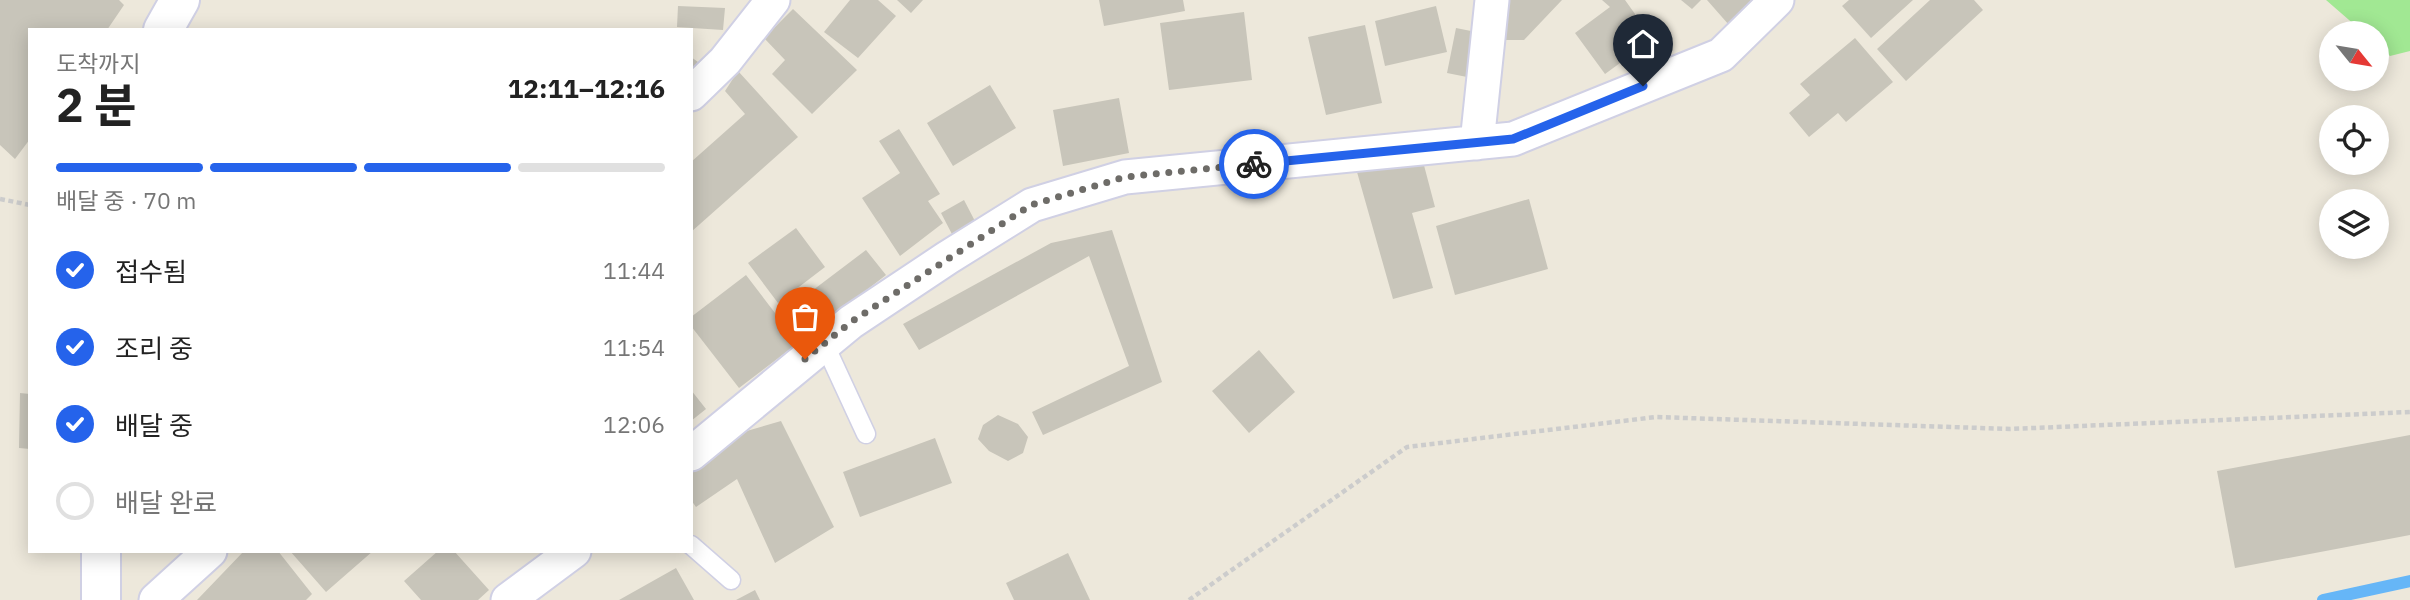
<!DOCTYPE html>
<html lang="ko">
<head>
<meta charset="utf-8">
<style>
	body { margin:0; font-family:"IBM Plex Sans","Noto Sans KR",sans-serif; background:#f2f2f2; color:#222; height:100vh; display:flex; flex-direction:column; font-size:26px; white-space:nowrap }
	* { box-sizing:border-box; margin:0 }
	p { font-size:23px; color:#767676 }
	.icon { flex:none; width:38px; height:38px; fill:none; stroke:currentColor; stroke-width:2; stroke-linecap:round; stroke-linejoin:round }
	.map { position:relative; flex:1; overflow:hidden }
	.side { position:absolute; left:28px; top:28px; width:665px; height:525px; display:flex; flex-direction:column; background:#fff; border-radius:0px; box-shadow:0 4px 18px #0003 }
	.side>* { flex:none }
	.needle { width:46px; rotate:120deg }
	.controls { position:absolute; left:2319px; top:21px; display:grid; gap:14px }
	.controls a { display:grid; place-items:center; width:70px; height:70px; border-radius:50%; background:#fff; box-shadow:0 4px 18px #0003; font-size:35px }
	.pin { position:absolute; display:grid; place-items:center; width:60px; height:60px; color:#fff; margin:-72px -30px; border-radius:50% 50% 50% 0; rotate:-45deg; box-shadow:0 0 7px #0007 }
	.pin .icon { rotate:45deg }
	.courier { position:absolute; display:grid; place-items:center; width:70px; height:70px; margin:-35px; border:5px solid #2563eb; border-radius:50%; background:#fff; color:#222; box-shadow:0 2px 9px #0007 }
	.head em { font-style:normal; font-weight:700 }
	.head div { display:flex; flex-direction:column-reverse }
	.head { display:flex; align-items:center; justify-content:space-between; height:119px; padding:0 28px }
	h1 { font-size:46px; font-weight:700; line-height:52px }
	.bar { display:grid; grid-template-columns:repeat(4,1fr); gap:10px 7px; align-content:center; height:84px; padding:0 28px }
	.bar i { height:9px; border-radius:5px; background:#e0e0e0 }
	.bar .on { background:#2563eb }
	.bar p { grid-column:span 4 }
	ol { padding:0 28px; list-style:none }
	li { display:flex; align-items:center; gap:21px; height:77px }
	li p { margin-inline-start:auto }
	li .icon { padding:7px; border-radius:50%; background:#2563eb; color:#fff; stroke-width:4 }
	li:last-child { color:#767676 }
	li i { width:38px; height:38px; border:4px solid #e0e0e0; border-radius:50% }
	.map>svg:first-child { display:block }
</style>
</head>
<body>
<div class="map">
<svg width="2410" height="600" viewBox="0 0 2410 600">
	<rect width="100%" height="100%" fill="#ede8db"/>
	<path fill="#a1e893" d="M2326 0H2410V51L2390 56 2377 44 2376 33H2364Z"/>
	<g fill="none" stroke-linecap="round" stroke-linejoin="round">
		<path stroke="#66b6f7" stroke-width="12" d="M2323 600 2410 581"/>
	</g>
	<path fill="#c8c5ba" d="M0 0H119L124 5 107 30H30V139L15 159 0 145Z
		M850 0H878L896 16 858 58 824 32Z
		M897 0H923L911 13Z
		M1099 0H1183L1185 11 1104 26Z
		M1502 0H1562L1524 40H1501Z
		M1602 0H1625L1653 39 1605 74 1575 33 1610 7Z
		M1681 0H1701L1692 9Z
		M1707 0H1750L1753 3 1729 25Z
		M1849 0H1913L1871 38 1842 6Z
		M1930 0H1974L1983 10 1906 81 1877 49Z
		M678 6 725 8 723 30 677 27Z
		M1436 6 1447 52 1385 66 1375 21Z
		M793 9 857 70 812 114 772 74 785 60 764 38Z
		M1244 12 1252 80 1169 90 1160 23Z
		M1365 25 1382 103 1326 115 1308 37Z
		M1456 28 1476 32 1467 77 1447 73Z
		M1855 38 1893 82 1846 122 1838 113 1809 137 1789 113 1810 95 1800 84Z
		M691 57 698 62 691 73Z
		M738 71 798 137 691 232V162L745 114 725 91Z
		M990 85 1016 128 953 166 927 123Z
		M1119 98 1129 153 1063 166 1053 110Z
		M899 129 940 194 928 201 943 223 900 256 862 198 900 173 879 141Z
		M1421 154 1435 207 1412 213 1433 288 1393 299 1357 172Z
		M1529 199 1548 269 1455 295 1436 226Z
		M964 200 977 225 954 238 941 213Z
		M796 228 825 267 778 303 748 263Z
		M1112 230 1162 382 1043 435 1032 412 1129 366 1089 256 919 350 903 324 1051 243Z
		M866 250 886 275 803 339 784 312Z
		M746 275 798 343 739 388 691 326V317Z
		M1259 350 1295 392 1249 433 1212 391Z
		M691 390 706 409 691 421Z
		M20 393 30 394V449L19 448Z
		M998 415 1018 424 1028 437 1023 453 1008 461 989 451 978 439 983 425Z
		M781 421 834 527 775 563 737 479 696 507 691 500V461L733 435Z
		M2410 435V535L2235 568 2217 471Z
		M935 438 952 483 860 517 843 472Z
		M244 551H278L312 594 306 600H197Z
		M290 551H373L326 592Z
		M438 551H454L489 590 478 600H421L404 581Z
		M1068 553 1090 600H1014L1006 583Z
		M676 568 694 600H619Z
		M755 590 760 600H736Z"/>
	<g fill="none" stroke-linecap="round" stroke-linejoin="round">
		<defs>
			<path id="lane" d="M824 343 866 434
				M691 545 731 580"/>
			<path id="street" d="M691 94 725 61 773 0
				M1477 143 1492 0
				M691 454 851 322 947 258 1032 205 1125 177 1513 139 1721 55 1777 0
				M156 600 210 551
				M508 600 574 551"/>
			<path id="secondary" d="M163 30 180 0
				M101 600V551"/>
		</defs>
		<use href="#lane" stroke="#d0d0e4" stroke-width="21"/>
		<use href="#street" stroke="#d0d0e4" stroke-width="37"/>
		<use href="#secondary" stroke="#d0d0e4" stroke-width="42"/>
		<path stroke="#ccc" stroke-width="4.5" stroke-dasharray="5 3.5" stroke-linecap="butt" d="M0 199 30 205
			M1189 600 1407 447 1656 417 2010 429 2410 412"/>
		<use href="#lane" stroke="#fff" stroke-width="18"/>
		<use href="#street" stroke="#fff" stroke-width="33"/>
		<use href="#secondary" stroke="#fff" stroke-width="38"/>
	</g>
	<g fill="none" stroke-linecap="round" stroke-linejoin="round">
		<path stroke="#6e6c68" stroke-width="7" stroke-dasharray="0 12.6" d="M805 359 851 322 1031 205 1125 177 1254 164"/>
		<path stroke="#2563eb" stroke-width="9" d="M1254 164 1513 139 1643 86"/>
	</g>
</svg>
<div class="controls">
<a><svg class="needle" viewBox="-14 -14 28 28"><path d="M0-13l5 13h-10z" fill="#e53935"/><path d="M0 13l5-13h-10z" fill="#767676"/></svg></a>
<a><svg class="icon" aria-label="locate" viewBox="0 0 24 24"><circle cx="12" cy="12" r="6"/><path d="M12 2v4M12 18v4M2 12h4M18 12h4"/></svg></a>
<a><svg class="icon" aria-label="layers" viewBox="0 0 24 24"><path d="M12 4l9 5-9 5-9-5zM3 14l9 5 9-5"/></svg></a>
</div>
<div class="pin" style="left:805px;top:359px;background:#ea580c"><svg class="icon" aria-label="bag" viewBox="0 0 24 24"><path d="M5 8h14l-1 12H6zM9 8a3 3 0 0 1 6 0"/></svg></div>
<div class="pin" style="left:1643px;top:86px;background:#1f2937"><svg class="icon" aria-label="home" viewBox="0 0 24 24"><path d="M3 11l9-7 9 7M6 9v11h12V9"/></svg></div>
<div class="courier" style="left:1254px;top:164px"><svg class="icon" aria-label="bike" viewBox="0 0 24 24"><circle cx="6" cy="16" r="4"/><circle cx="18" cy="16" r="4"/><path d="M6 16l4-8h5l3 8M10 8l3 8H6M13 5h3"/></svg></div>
<section class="side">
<div class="head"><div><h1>2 분</h1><p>도착까지</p></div><em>12:11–12:16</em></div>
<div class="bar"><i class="on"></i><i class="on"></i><i class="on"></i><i></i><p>배달 중 · 70 m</p></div>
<ol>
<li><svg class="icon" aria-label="check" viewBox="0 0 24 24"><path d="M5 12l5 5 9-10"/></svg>접수됨<p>11:44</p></li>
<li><svg class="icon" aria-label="check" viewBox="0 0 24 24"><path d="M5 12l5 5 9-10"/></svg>조리 중<p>11:54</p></li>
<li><svg class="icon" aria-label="check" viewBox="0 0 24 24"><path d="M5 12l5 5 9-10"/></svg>배달 중<p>12:06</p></li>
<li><i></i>배달 완료</li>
</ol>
</section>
</div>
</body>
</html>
